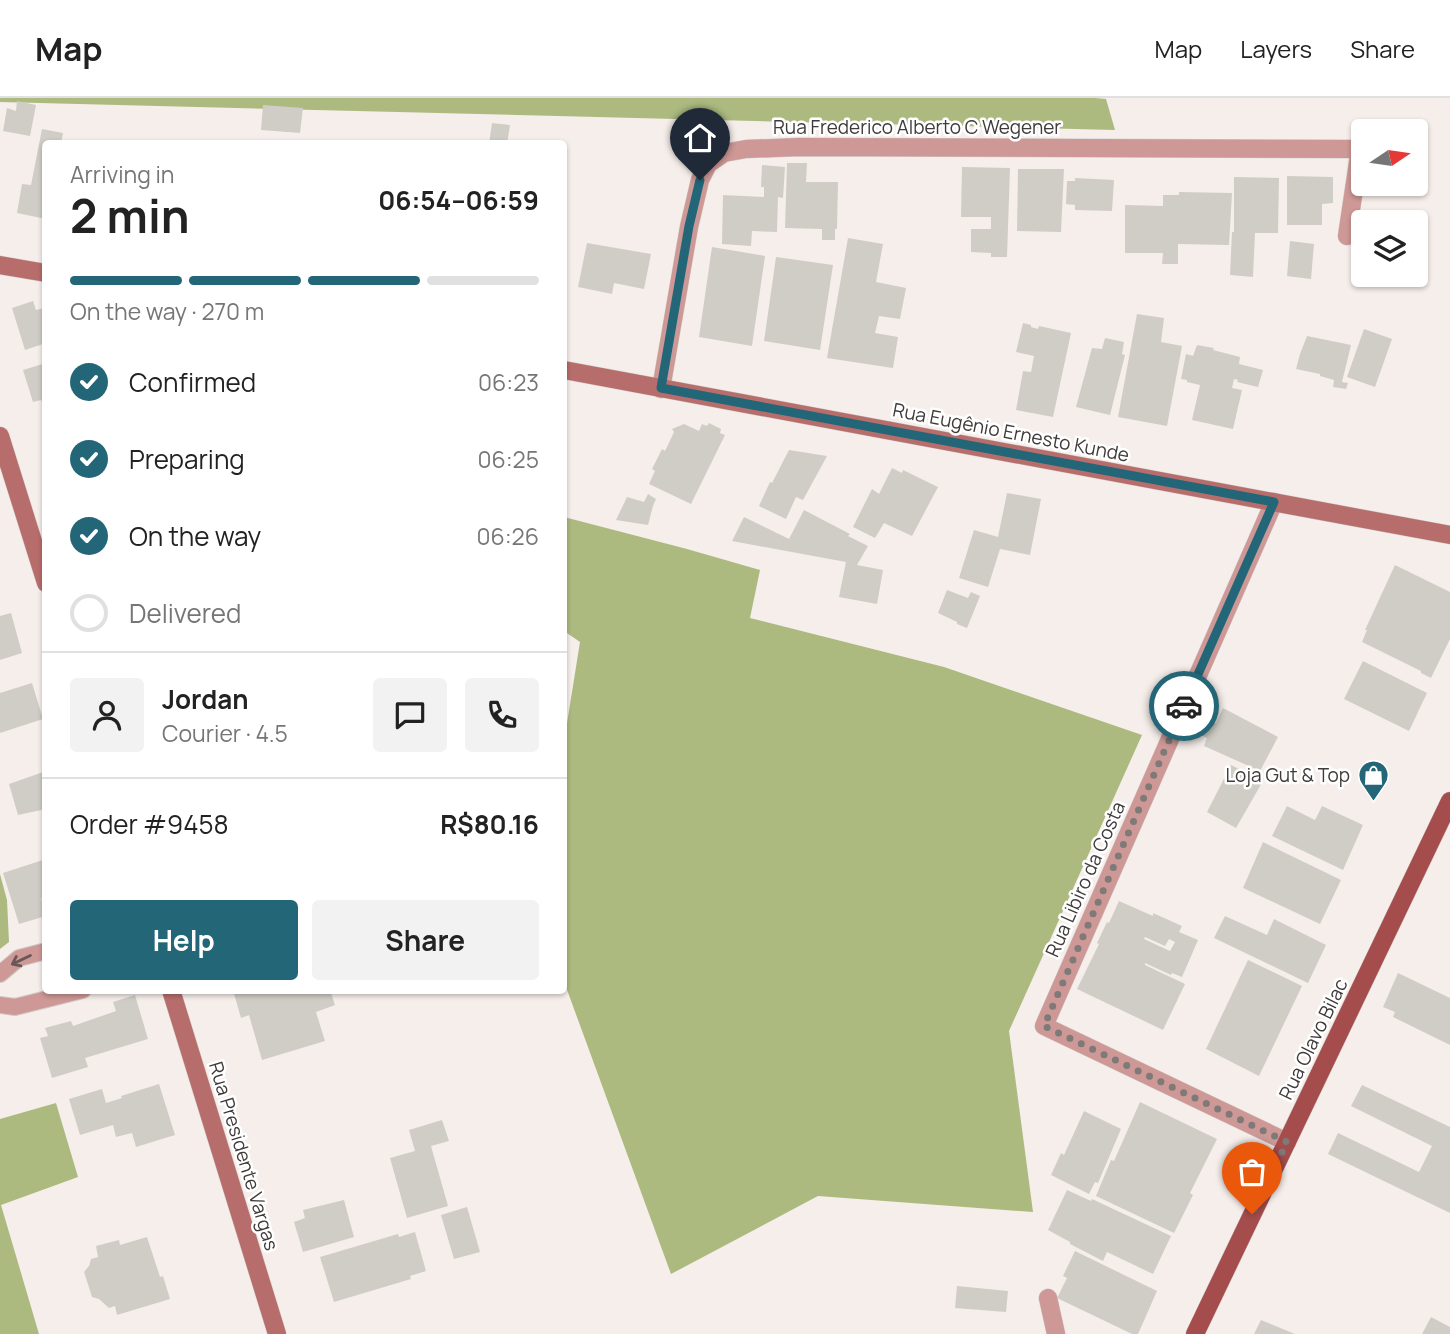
<!DOCTYPE html>
<html lang="en">
<head>
<meta charset="utf-8">
<style>
	body { margin:0; font-family:Manrope,sans-serif; background:#f2f2f2; color:#222; height:100vh; display:flex; flex-direction:column; font-size:26px; white-space:nowrap }
	* { box-sizing:border-box; margin:0 }
	p { font-size:23px; color:#767676 }
	.icon { flex:none; width:38px; height:38px; fill:none; stroke:currentColor; stroke-width:2; stroke-linecap:round; stroke-linejoin:round }
	.map { position:relative; flex:1; overflow:hidden }
	.details { position:absolute; left:42px; top:42px; width:525px; height:854px; display:flex; flex-direction:column; background:#fff; border-radius:7px; box-shadow:0 2px 5px #0004 }
	.details>* { flex:none }
	.needle { width:46px; rotate:77deg }
	.tools { position:absolute; left:1351px; top:21px; display:grid; gap:14px }
	.tools a { display:grid; place-items:center; width:77px; height:77px; border-radius:7px; background:#fff; box-shadow:0 2px 5px #0004; font-size:35px }
	.pin { position:absolute; display:grid; place-items:center; width:60px; height:60px; color:#fff; margin:-72px -30px; border-radius:50% 50% 50% 0; rotate:-45deg; box-shadow:0 0 7px #0007 }
	.pin .icon { rotate:45deg }
	.courier { position:absolute; display:grid; place-items:center; width:70px; height:70px; margin:-35px; border:5px solid #267; border-radius:50%; background:#fff; color:#222; box-shadow:0 2px 9px #0007 }
	.overview em { font-style:normal; font-weight:700 }
	.overview div { display:flex; flex-direction:column-reverse }
	.overview { display:flex; align-items:center; justify-content:space-between; height:119px; padding:0 28px }
	h1 { font-size:46px; font-weight:700; line-height:52px }
	.bar { display:grid; grid-template-columns:repeat(4,1fr); gap:10px 7px; align-content:center; height:84px; padding:0 28px }
	.bar i { height:9px; border-radius:5px; background:#e0e0e0 }
	.bar .selected { background:#267 }
	.bar p { grid-column:span 4 }
	.line { display:flex; align-items:center; gap:18px; padding:0 28px; border-top:2px solid #e0e0e0 }
	.line div { flex:1 }
	.round { display:grid; place-items:center; flex:none; width:74px; height:74px; border-radius:7px; background:#f2f2f2 }
	ol { padding:0 28px; list-style:none }
	li { display:flex; align-items:center; gap:21px; height:77px }
	li p { margin-inline-start:auto }
	li .icon { padding:7px; border-radius:50%; background:#267; color:#fff; stroke-width:4 }
	li:last-child { color:#767676 }
	li i { width:38px; height:38px; border:4px solid #e0e0e0; border-radius:50% }
	.primary-button { display:flex; gap:14px; margin-top:auto; padding:14px 28px }
	.primary-button a { flex:1; height:80px; border-radius:7px; background:#267; color:#fff; font-size:28px; font-weight:700; line-height:80px; text-align:center }
	.primary-button a+a { background:#f2f2f2; color:#222 }
	header { display:flex; align-items:center; gap:42px; box-sizing:border-box; height:98px; padding:0 35px; background:#fff; border-bottom:2px solid #e0e0e0 }
	header strong { font-size:33px }
	nav { display:flex; gap:38px; margin-inline-start:auto; font-size:24px }
	.map>svg:first-child { display:block }
</style>
</head>
<body>
<header>
<strong>Map</strong>
<nav><a>Map</a><a>Layers</a><a>Share</a></nav>
</header>
<div class="map">
<svg width="1450" height="1236" viewBox="0 0 1450 1236">
	<rect width="100%" height="100%" fill="#f6eeea"/>
	<path fill="#acba80" d="M0 0H1095L1106 1 1115 32 0 4Z
		M564 419 687 451 760 472 750 520 944 569 1142 637 1009 933 1033 1114 818 1098 671 1176 566 889 564 863V644L580 544 564 533Z
		M0 776 7 802 9 844 0 851Z
		M56 1005 78 1079 1 1107 39 1236H0V1021Z"/>
	<path fill="#d0cdc6" fill-rule="evenodd" d="M17 3 36 7 30 38 3 33 7 10 16 13Z
		M263 7 303 10 300 35 261 32Z
		M492 25 510 27 507 46H489Z
		M42 31 63 35 61 46H46V121L17 115 22 86 31 87Z
		M787 65H807L806 84H838L837 131H835V142H822V131L785 130Z
		M762 67 785 69 783 100 778 99 777 134 752 133 751 148 722 146 723 97 764 99V89H761Z
		M962 69 1010 70 1007 159H991V155L971 154V131H991V119H961Z
		M1018 71H1064L1061 134 1017 133Z
		M1287 78 1333 79V105L1322 106V127H1287Z
		M1234 79 1279 80 1278 135H1255L1253 179 1230 177 1232 134H1234Z
		M1075 80 1114 82 1112 113 1075 112V107L1066 106 1067 83H1075Z
		M1179 94 1232 95 1229 147 1178 146V166H1162L1163 155H1125V107L1163 108V97H1179Z
		M848 140 883 146 876 184 906 190 900 221 879 218 875 235 898 239 893 270 827 260Z
		M1290 143 1314 146 1311 181 1287 178Z
		M587 145 651 156 644 191 614 185 612 196 578 189Z
		M712 149 765 158 752 248 699 239Z
		M776 159 833 167 820 252 764 243Z
		M33 203 36 212 44 210 46 212V245L25 252 12 210Z
		M1137 216 1164 220 1161 244 1182 248 1167 328 1118 319Z
		M1023 225 1031 227V229L1038 231 1039 228 1071 235 1053 319 1016 312 1023 273 1031 274 1034 258 1016 254Z
		M1364 231 1392 241 1375 289 1347 279Z
		M1307 238 1351 247 1342 284 1348 285 1346 291 1333 289 1334 282 1320 278V276L1296 271 1300 256Z
		M1105 240 1124 244 1122 256 1125 257 1110 317 1076 309 1092 250 1102 251Z
		M1197 247 1214 250 1213 252 1240 259 1239 266 1263 272 1258 289 1237 284 1238 282 1234 281 1232 290 1242 292 1233 331 1192 322 1200 287 1187 284V282L1181 281 1186 256 1193 258Z
		M46 265V303L42 304 41 302 33 304 23 272Z
		M709 325 721 331 720 335 725 337 691 406 649 386 655 373 652 371 662 351 665 353 674 334 672 331 684 326 699 333 702 326 707 328Z
		M789 352 827 358 803 402 796 399 786 421 759 408 770 384 772 385Z
		M892 370 902 375 903 372 938 389 912 438 884 425 875 440 853 429 872 391 879 396Z
		M1007 395 1041 401 1030 457 1000 451 988 489 959 480 974 432 998 439Z
		M648 396 656 401 653 408 648 427 616 422 627 399 644 404Z
		M804 412 850 436 848 438 868 448 857 467 883 472 877 506 839 499 846 464 732 443 744 419 789 441Z
		M1395 467 1450 494V541L1431 580 1421 575V573L1362 544 1367 532H1365Z
		M947 492 968 500 971 494 980 498 967 530 957 526V524L938 515Z
		M11 515 22 555 0 562V518Z
		M1363 563 1427 595 1409 633 1344 601Z
		M32 585 43 621 0 635V595Z
		M1223 610 1278 639 1260 673 1204 648 1207 640 1201 637 1208 622 1216 625Z
		M1231 667 1263 683 1236 730 1207 714Z
		M46 673V711L18 717 9 686Z
		M1287 708 1315 722 1322 708 1363 727 1343 772 1272 738Z
		M1263 744 1341 782 1320 826 1243 790Z
		M46 761V799L41 800 46 818 19 826 3 775Z
		M1119 803 1153 818V815L1182 828 1179 834 1198 842 1182 879 1172 875 1171 877 1145 865V867L1185 886 1163 932 1077 891 1099 846 1097 845 1107 824 1109 825ZM1145 839 1165 848 1169 841 1175 844 1170 853 1144 841Z
		M1225 818 1267 837 1274 821 1326 847 1308 885 1214 840Z
		M1248 862 1302 888 1259 978 1206 951Z
		M1398 875 1450 900V947L1393 919 1395 914 1383 909Z
		M233 892H330L335 907 316 914 325 943 262 962 249 917 241 920Z
		M135 897 148 941 85 960 88 969 52 980 40 940 48 938 45 930 71 923 73 928 116 913 113 904Z
		M159 986 175 1037 136 1049 132 1035 116 1039 113 1027 80 1037 69 1001 102 991 106 1005 122 1000 121 998Z
		M1362 987 1450 1029V1115L1328 1056 1338 1035 1419 1074 1432 1048 1351 1008Z
		M1140 1004 1217 1041 1190 1095 1193 1097 1174 1135 1096 1098 1111 1062 1114 1063Z
		M1084 1013 1121 1031 1098 1085 1095 1084 1089 1096 1051 1077 1061 1055 1064 1057Z
		M442 1022 449 1043 431 1048 448 1108 407 1120 390 1060 415 1053 409 1032Z
		M1067 1092 1091 1103 1092 1101 1171 1138 1153 1176 1107 1154 1103 1163 1070 1146V1144L1048 1132Z
		M344 1102 354 1139 303 1154 294 1124 305 1120 303 1112Z
		M467 1109 480 1154 454 1161 441 1117Z
		M415 1134 426 1173 410 1178 411 1181 334 1204 320 1159 398 1136 399 1139Z
		M147 1139 160 1179 163 1178 170 1201 117 1217 115 1208 109 1210 99 1201 92 1199 84 1174 89 1168 91 1161 98 1159 96 1148 119 1142 120 1147Z
		M1075 1153 1157 1193 1138 1236H1132L1057 1200 1067 1180 1063 1178Z
		M957 1188 1008 1193 1006 1214 955 1210Z
		M1431 1219 1450 1229V1236H1422Z
		M1261 1222 1295 1236H1254Z"/>
	<g fill="none" stroke-linecap="round" stroke-linejoin="round">
		<defs>
			<path id="lane" d="M0 876 19 860 46 853
				M0 907 15 909 83 892"/>
			<path id="street" d="M661 291 689 129 700 82 708 66 724 55 746 51 799 49 1360 51 1347 138
				M1274 404 1044 928 1287 1044
				M1048 1200 1056 1236"/>
			<path id="secondary" d="M0 167 46 175
				M564 272 1450 437
				M0 338 46 485
				M171 892 277 1236"/>
			<path id="primary" d="M1195 1236 1450 703"/>
		</defs>
		<use href="#lane" stroke="#d1cac7" stroke-width="18"/>
		<use href="#street" stroke="#d1cac7" stroke-width="19"/>
		<use href="#secondary" stroke="#d1cac7" stroke-width="19"/>
		<use href="#primary" stroke="#d1cac7" stroke-width="19"/>
		<use href="#lane" stroke="#cd9896" stroke-width="16"/>
		<use href="#street" stroke="#cd9896" stroke-width="18"/>
		<use href="#secondary" stroke="#b76d6b" stroke-width="18"/>
		<use href="#primary" stroke="#a54c4d" stroke-width="18"/>
	</g>
	<defs><path id="oneway-shaft" d="M-6 0H5M1.5-3L5.5 0L1.5 3" fill="none" stroke-width="1.6" stroke-linecap="round" stroke-linejoin="round" transform="scale(1.75)"/></defs>
	<use stroke="#695756" href="#oneway-shaft" transform="translate(21 862) rotate(154)"/>
	<g fill="none" stroke-linecap="round" stroke-linejoin="round">
		<path stroke="#7e7a78" stroke-width="7" stroke-dasharray="0 12.6" d="M1184 608 1044 928 1287 1044 1252 1116"/>
		<path stroke="#267" stroke-width="9" d="M700 82 689 128 661 290 1274 404 1184 608"/>
	</g>
	<defs>
		<symbol id="shop-pin" viewBox="-11 -11 22 30"><path d="M0 17L-7.5 6A9.5 9.5 0 1 1 7.5 6Z" fill="#267" stroke="#fff"/><path d="M-5-2.5h2.3a2.7 3.5 0 0 1 5.4 0H5L5.5 6h-11ZM-1.5-2.5h3a1.5 2.3 0 0 0-3 0Z" fill="#fff"/></symbol>
	</defs>
	<g fill-rule="evenodd">
		<use href="#shop-pin" x="1356" y="660" width="35" height="47"/>
	</g>
	<g text-anchor="middle" stroke-width="5" stroke-linejoin="round" paint-order="stroke">
		<g font-size="19" fill="#3e3b3a" stroke="#fff">
			<text x="917" y="36">Rua Frederico Alberto C Wegener</text>
			<text transform="translate(1011 334) rotate(11)" y="7">Rua Eugênio Ernesto Kunde</text>
			<text transform="translate(1085 781) rotate(-66)" y="7">Rua Libiro da Costa</text>
			<text transform="translate(1313 941) rotate(-64)" y="7">Rua Olavo Bilac</text>
			<text transform="translate(244 1058) rotate(73)" y="7">Rua Presidente Vargas</text>
		</g>
		<g font-size="19" fill="#3e3b3a" stroke="#fff" text-anchor="end">
			<text x="1350" y="684">Loja Gut &amp; Top</text>
		</g>
	</g>
</svg>
<div class="tools">
<a><svg class="needle" viewBox="-14 -14 28 28"><path d="M0-13l5 13h-10z" fill="#e53935"/><path d="M0 13l5-13h-10z" fill="#767676"/></svg></a>
<a><svg class="icon" aria-label="layers" viewBox="0 0 24 24"><path d="M12 4l9 5-9 5-9-5zM3 14l9 5 9-5"/></svg></a>
</div>
<div class="pin" style="left:1252px;top:1116px;background:#ea580c"><svg class="icon" aria-label="bag" viewBox="0 0 24 24"><path d="M5 8h14l-1 12H6zM9 8a3 3 0 0 1 6 0"/></svg></div>
<div class="pin" style="left:700px;top:82px;background:#1f2937"><svg class="icon" aria-label="home" viewBox="0 0 24 24"><path d="M3 11l9-7 9 7M6 9v11h12V9"/></svg></div>
<div class="courier" style="left:1184px;top:608px"><svg class="icon" aria-label="car" viewBox="0 0 24 24"><path d="M5 17H2v-5l4-1 3-4h7l3 4 3 1v5h-3M9 17h6M6 11h13"/><circle cx="7" cy="17" r="2"/><circle cx="17" cy="17" r="2"/></svg></div>
<section class="details">
<div class="overview"><div><h1>2 min</h1><p>Arriving in</p></div><em>06:54–06:59</em></div>
<div class="bar"><i class="selected"></i><i class="selected"></i><i class="selected"></i><i></i><p>On the way · 270 m</p></div>
<ol>
<li><svg class="icon" aria-label="check" viewBox="0 0 24 24"><path d="M5 12l5 5 9-10"/></svg>Confirmed<p>06:23</p></li>
<li><svg class="icon" aria-label="check" viewBox="0 0 24 24"><path d="M5 12l5 5 9-10"/></svg>Preparing<p>06:25</p></li>
<li><svg class="icon" aria-label="check" viewBox="0 0 24 24"><path d="M5 12l5 5 9-10"/></svg>On the way<p>06:26</p></li>
<li><i></i>Delivered</li>
</ol>
<div class="line" style="height:126px"><a class="round"><svg class="icon" aria-label="person" viewBox="0 0 24 24"><circle cx="12" cy="8" r="4"/><path d="M4 21q1-7 8-7t8 7"/></svg></a><div><b>Jordan</b><p>Courier · 4.5</p></div><a class="round"><svg class="icon" aria-label="chat" viewBox="0 0 24 24"><path d="M4 5h16v11H9l-5 4z"/></svg></a><a class="round"><svg class="icon" aria-label="phone" viewBox="0 0 24 24"><path d="M5 4h4l2 5-3 2q2 4 5 5l2-3 5 2v4C11 20 4 13 5 4z"/></svg></a></div>
<div class="line" style="height:91px"><div>Order #9458</div><b>R$80.16</b></div>
<div class="primary-button"><a>Help</a><a>Share</a></div>
</section>
</div>
</body>
</html>
